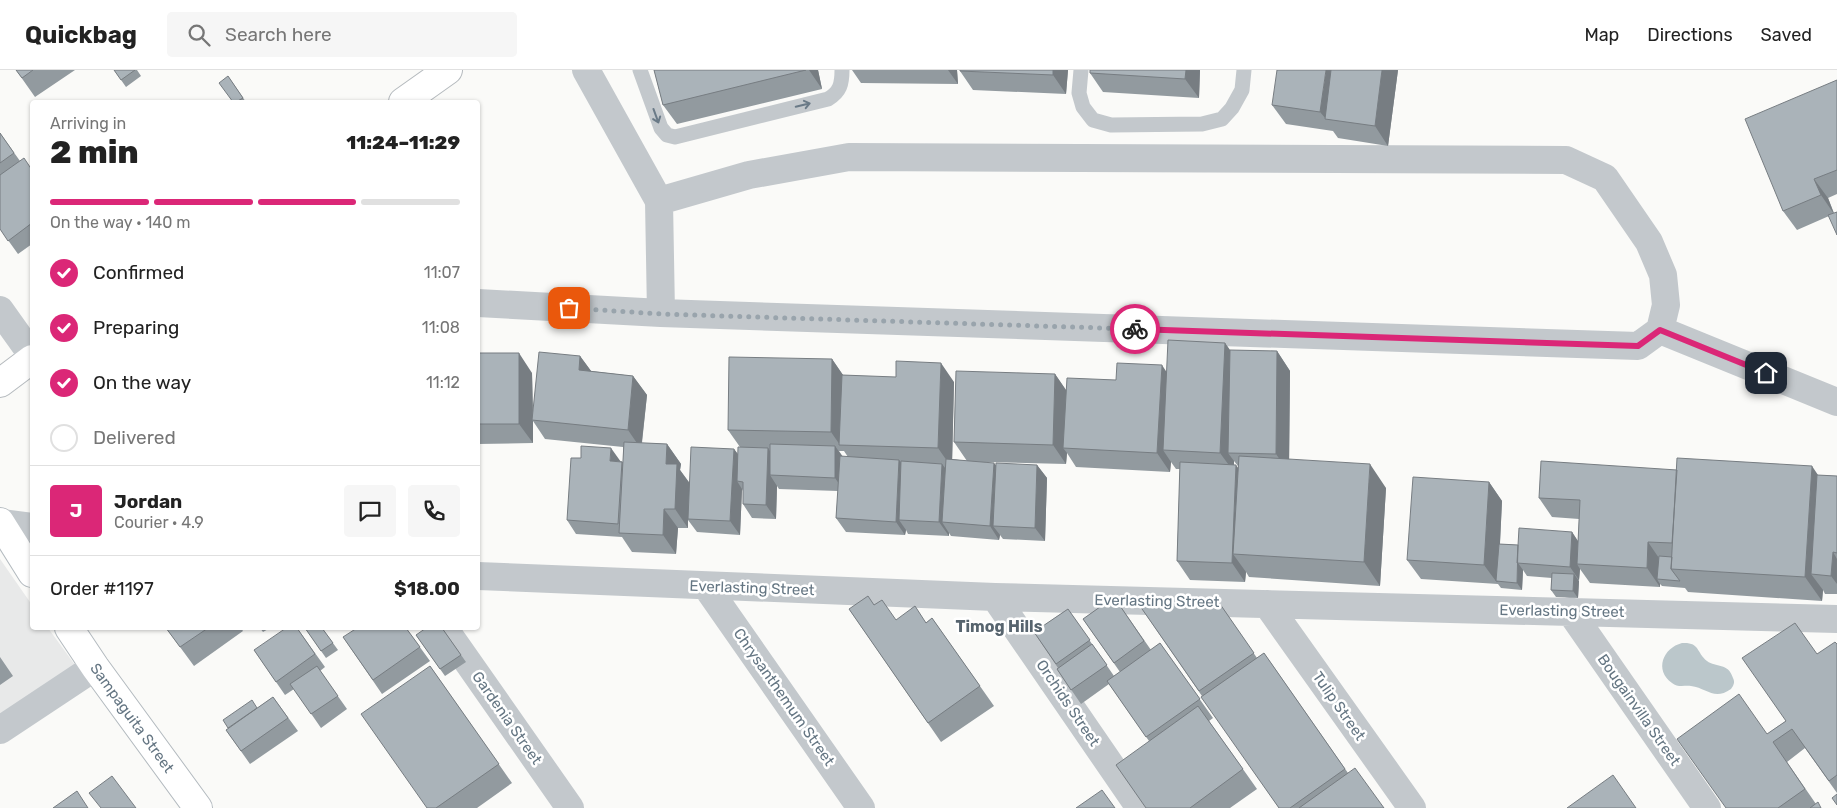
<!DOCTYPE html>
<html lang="en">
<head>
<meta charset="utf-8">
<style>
	body { margin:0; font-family:Rubik,sans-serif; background:#f6f6f6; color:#222; height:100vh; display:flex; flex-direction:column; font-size:19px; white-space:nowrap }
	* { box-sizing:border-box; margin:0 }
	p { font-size:16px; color:#767676 }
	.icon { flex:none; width:28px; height:28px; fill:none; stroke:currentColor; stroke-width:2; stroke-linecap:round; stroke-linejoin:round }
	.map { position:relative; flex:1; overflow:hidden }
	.sheet { position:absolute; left:30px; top:30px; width:450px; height:530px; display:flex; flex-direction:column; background:#fff; border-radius:5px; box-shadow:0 1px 4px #0004 }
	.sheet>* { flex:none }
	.pin { position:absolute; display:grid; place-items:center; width:42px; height:42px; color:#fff; margin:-21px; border-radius:10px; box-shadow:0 2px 8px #0006 }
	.courier { position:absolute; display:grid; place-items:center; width:50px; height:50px; margin:-25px; border:4px solid #db2777; border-radius:50%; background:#fff; color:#222; box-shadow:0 1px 6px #0007 }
	.summary em { font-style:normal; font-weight:800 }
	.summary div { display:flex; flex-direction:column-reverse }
	.summary { display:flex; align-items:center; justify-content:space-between; height:85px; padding:0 20px }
	h1 { font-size:32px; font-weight:800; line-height:38px }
	.bar { display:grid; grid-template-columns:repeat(4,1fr); gap:8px 5px; align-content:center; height:60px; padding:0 20px }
	.bar i { height:6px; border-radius:4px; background:#e0e0e0 }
	.bar .selected { background:#db2777 }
	.bar p { grid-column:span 4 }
	.line { display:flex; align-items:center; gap:12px; padding:0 20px; border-top:1px solid #e0e0e0 }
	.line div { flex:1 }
	.round { display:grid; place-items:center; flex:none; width:52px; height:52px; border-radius:5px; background:#f6f6f6 }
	ol { padding:0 20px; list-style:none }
	li { display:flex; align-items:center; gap:15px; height:55px }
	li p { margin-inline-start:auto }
	li .icon { padding:5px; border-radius:50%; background:#db2777; color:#fff; stroke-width:4 }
	li:last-child { color:#767676 }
	li i { width:28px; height:28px; border:2px solid #e0e0e0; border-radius:50% }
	header { display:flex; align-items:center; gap:30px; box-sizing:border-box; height:70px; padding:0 25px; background:#fff; border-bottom:1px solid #e0e0e0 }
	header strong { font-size:24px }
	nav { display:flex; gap:28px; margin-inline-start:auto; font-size:18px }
	.search { width:350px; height:45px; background:#f6f6f6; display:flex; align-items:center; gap:12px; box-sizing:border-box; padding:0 18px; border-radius:5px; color:#767676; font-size:19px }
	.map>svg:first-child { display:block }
</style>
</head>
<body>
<header>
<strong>Quickbag</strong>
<div class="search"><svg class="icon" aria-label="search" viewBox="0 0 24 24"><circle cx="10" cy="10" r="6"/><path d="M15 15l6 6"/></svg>Search here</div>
<nav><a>Map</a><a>Directions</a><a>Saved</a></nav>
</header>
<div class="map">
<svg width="1837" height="738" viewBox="0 0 1837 738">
	<rect width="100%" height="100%" fill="#fafaf8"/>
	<path fill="#e8e9e9" d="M0 489 32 535V558H48L78 599 0 653Z"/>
	<path fill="#bbc7cb" d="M1682 573C1700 572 1696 582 1707 591 1716 598 1728 592 1733 608 1735 612 1734 615 1731 619 1714 631 1707 618 1691 616 1685 615 1678 618 1672 613 1654 600 1663 578 1682 573Z"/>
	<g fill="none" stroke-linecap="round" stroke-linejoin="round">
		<defs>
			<path id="secondary" d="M0 452 32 503
				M69 558 95 597 198 738"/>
			<path id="primary" d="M403 32 448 0
				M0 313 32 289"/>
		</defs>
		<use href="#secondary" stroke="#b3babf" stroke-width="30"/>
		<use href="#primary" stroke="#b5babe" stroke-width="30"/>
		<path stroke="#c3c8cc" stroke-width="15" d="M640 0 661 58 667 65 675 67 828 29C840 22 842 14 842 0
			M1081 0 1079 23 1083 37 1093 50 1111 55 1202 54 1222 49 1232 38 1242 20 1244 0"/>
		<path stroke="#c3c8cc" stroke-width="28" d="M586 0 659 131 661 243
			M478 233 661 243 1638 276 1660 260 1666 235 1663 205 1649 172 1605 108 1566 90 849 87 749 105 659 131
			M0 240 32 285
			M1660 260 1837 332
			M1 453 32 457
			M478 506 995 527 1837 549
			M706 516 861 738
			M995 527 1140 738
			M1267 534 1412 738
			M1570 541 1707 738
			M444 558 570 738
			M0 660 95 597"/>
		<use href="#secondary" stroke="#fff" stroke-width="28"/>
		<use href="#primary" stroke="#fff" stroke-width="28"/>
	</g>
	<path fill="#929a9f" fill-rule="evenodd" d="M16 0H75L35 27Z
		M114 0H137L141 6 126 17Z
		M654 0H818L822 19 677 54 663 35Z
		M852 0H957L958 14 861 13Z
		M1068 0 1066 24 973 20 960 1Z
		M1090 0H1200L1199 28 1103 22 1090 3Z
		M1398 0 1388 76 1338 68 1333 61 1286 54 1272 35Z
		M228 6 246 32H233Z
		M1837 10V124L1828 128 1834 143 1829 146 1797 160 1783 141Z
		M0 63 20 91 32 100V174L18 184 0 159Z
		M1225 273 1230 280 1277 281 1290 301 1289 389 1386 418 1380 516 1249 507 1246 502 1245 512 1190 510 1177 491 1180 399H1176L1171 392 1170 402 1076 397 1067 383 1066 394 984 392 996 395H1037L1047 408 1045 471 1003 469 1000 465 999 470 951 466 949 463V466L908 464 906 460 905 465 846 462 836 448 838 421 779 419 777 416 776 449 752 448 743 434V421L742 419 740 465 697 462 688 450V458H678L676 484 632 482 622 467 576 464 567 450 621 391 623 392V377L545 369 533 351V373L478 374V283L532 303 533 342 580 286 591 301 633 306 647 325 642 373 667 374 681 394 680 400 689 412 734 379 738 384 740 377 728 360 832 289 843 305 954 312 952 389 967 391 954 372 1055 304 1066 320 1116 310 1166 302ZM839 381H844L848 387H843ZM1234 391 1238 396V398L1234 395Z
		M1677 400 1837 406V524H1825L1823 520 1822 531 1688 522 1685 518 1662 516 1660 514V517L1590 513 1580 499 1579 510H1578L1579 511 1578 528 1556 527 1551 520 1552 508 1527 506 1523 500 1522 520 1501 518 1498 514 1421 509 1407 490 1489 412 1502 431 1500 474 1518 475 1572 462 1578 471 1579 449 1552 447 1539 428Z
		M1114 527 1151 580 1160 573 1213 648 1209 651 1257 719 1230 738H1146L1149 671 1109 614 1081 634 1057 599 1058 598 1034 562 1068 539 1114 606 1120 602 1083 549Z
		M1220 534 1257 588 1264 583 1348 703 1384 738H1279L1140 536Z
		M849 539 896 550 927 552 932 548 994 636 941 672Z
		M166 558H241L243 561 194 596Z
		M260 558H270L263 562Z
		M297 558 325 597 320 601 347 639 321 658 294 619 285 625 254 580Z
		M305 558H322L338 580 326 588Z
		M406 558 430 591 382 624 343 567Z
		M442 558 466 592 445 606 416 565Z
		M1837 574V723L1805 678 1787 692 1816 734 1821 738H1726L1767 664 1786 651 1817 584Z
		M0 587 13 606 0 615Z
		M430 596 512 713 477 738H427Z
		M273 627 298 661 250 694 226 660Z"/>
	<path fill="#777d82" d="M809 0H818L822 19Z
		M948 0H957L958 14Z
		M1053 0H1068L1066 24 1053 5Z
		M1186 0H1200L1199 28 1185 9Z
		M1326 0H1342L1326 49 1320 42Z
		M1382 0H1398L1388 76 1375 56Z
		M1814 109 1828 128 1834 144 1821 125Z
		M1225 273 1239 293 1228 383 1234 391V402L1220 383Z
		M1277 281 1290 301 1289 403 1276 384Z
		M519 283 532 303 533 350H532L533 351V373L519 354Z
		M580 286 594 305 579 300Z
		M832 289 845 308 840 375 831 362Z
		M941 293 954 312 952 398 938 378Z
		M1162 295 1175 315 1163 380 1171 392 1170 402 1157 383Z
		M1055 304 1068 323 1063 378 1067 383 1066 394 1053 375Z
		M633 306 647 325 641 379 628 360Z
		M667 374 681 394 680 400 690 414 688 449V458L675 439 666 394Z
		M835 376 845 390 844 421 835 408Z
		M611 378 621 392 610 391Z
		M768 378 777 392 770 405 777 416 776 449 766 435Z
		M734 379 744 393 737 411 742 419 740 465 730 451Z
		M899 390 909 404 899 450 906 460 905 465 896 452Z
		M994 393 1004 406 993 456 1000 465 999 470 990 456Z
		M942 394 952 407 942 452 949 463V466L939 452Z
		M1370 394 1386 418 1380 516 1364 492Z
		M1037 395 1047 408 1045 471 1035 458Z
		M1236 395 1249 414 1233 484 1246 502 1245 512 1232 493Z
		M1812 396 1828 420 1811 504 1823 520 1822 531 1805 507Z
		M1489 412 1502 431 1498 512 1496 511 1498 514 1484 495Z
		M664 439 678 458 676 484 663 465Z
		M1572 462 1581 476 1577 494 1580 499 1579 510 1570 497Z
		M1648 472 1661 491 1657 509 1660 514V517L1647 498Z
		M1833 482 1837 489V514L1831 506Z
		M1518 493 1523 500 1522 520 1517 513Z
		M1574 504 1579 511 1578 528 1573 521Z"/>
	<path fill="#aab3b9" stroke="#777d82" d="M16 0H33L22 8Z
		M114 0H135L121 10Z
		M654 0H806L663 35Z
		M960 0H1053V5L960 1Z
		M1090 0H1186L1185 9 1090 3Z
		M1277 0H1326L1320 42 1272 35Z
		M1331 0H1382L1375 56 1325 49Z
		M228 6 243 28 236 32H233L219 13Z
		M1837 10V100L1814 109 1821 125 1783 141 1745 49Z
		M0 63 14 83 0 93Z
		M24 88 32 100V153L8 171 0 159V105Z
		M1837 142V165L1828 145Z
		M1168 270 1225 273 1220 383 1163 380Z
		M1230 280 1277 281 1276 384 1228 383Z
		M539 282 580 286 579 300 633 306 628 360 532 350Z
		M478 283H519V354H478Z
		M729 287 832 289 831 362 728 360Z
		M896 291 941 293 938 378 839 375 842 305 896 307Z
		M1117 293 1162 295 1157 383 1063 378 1067 308 1116 310Z
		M956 301 1055 304 1053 375 954 372Z
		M624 372 667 374 666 394H677L675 439H664L663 465 619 463Z
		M770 374 835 376V408L770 405Z
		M581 376 611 378 610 391 622 392 618 454 567 450 571 388H581Z
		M691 377 734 379 730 451 688 449Z
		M738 377 768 378 766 435 743 434V412L737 411Z
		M840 386 899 390 896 452 836 448Z
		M1239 386 1370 394 1364 492 1233 484Z
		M1677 388 1812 396 1805 507 1671 499Z
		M946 389 994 393 990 456 942 452Z
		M901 391 942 394 939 452 899 450Z
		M1541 391 1677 400 1672 473 1648 472 1647 498 1577 494 1580 430 1539 428Z
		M1180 392 1236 395 1232 493 1177 491Z
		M996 393 1037 395 1035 458 993 456Z
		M1817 405 1837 406V483L1833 482 1831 506 1811 504Z
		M1413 407 1489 412 1484 495 1407 490Z
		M1519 458 1572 462 1570 497 1517 493Z
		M1499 474 1518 475 1517 513 1496 511Z
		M1659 486 1672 487 1671 499 1680 511 1657 509Z
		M1552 503 1574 504 1573 521 1551 520Z
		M868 526 874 535 882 530 896 550 915 536 926 553 932 548 980 616 928 653 849 539Z
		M1114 527 1144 571 1114 593 1083 549Z
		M1142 534H1220L1254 583 1199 621 1140 536Z
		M1068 539 1090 570 1056 594 1034 562Z
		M1795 553 1817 584 1835 572 1837 574V705L1829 711 1792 659 1773 672 1805 719 1778 738H1726L1677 669 1739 624 1767 664 1786 651 1742 588Z
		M166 558H208L180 577Z
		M286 558H297L315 584 276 612 254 580Z
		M305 558H322L333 573 321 581Z
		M357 558H406L420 577 373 610 343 567Z
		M426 558H442L461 585 440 599 416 565Z
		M1160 573 1200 629 1146 667 1107 611Z
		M1092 574 1107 595 1071 620 1057 599Z
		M1264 583 1345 699 1290 738H1279L1201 627Z
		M317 596 338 626 311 644 290 614Z
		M430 596 499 694 436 738H427L361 644Z
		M273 627 288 648 241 681 226 660Z
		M252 630 257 638 228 658 223 650Z
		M1198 636 1243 699 1190 738H1146L1116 695Z
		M1355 698 1384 738H1299Z
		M1613 705 1636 738H1567Z
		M112 706 136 738H101L89 723Z
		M1102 720 1115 738H1076Z
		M77 721 88 738H53Z
		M1837 724V735L1832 728Z
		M1818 732 1821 738H1810Z"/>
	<defs><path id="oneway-shaft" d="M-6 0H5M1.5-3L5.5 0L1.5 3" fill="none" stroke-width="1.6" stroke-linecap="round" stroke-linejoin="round" transform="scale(1.25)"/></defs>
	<g stroke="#6a7a87">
		<use href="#oneway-shaft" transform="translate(803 35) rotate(-14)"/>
		<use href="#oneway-shaft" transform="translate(656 46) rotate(70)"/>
	</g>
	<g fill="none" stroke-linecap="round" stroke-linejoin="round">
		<path stroke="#99a4ac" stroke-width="5" stroke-dasharray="0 9" d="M569 238 661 244 1135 259"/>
		<path stroke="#db2777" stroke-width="6" d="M1135 259 1638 276 1660 260 1766 303"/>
	</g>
	<g text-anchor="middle" stroke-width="5" stroke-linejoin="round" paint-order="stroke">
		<g font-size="15" fill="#657683" stroke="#fff">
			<text transform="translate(752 518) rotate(2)" y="5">Everlasting Street</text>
			<text transform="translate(1157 531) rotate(1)" y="5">Everlasting Street</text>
			<text transform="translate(1562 541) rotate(1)" y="5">Everlasting Street</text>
			<text transform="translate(784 627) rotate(55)" y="5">Chrysanthemum Street</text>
			<text transform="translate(1068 633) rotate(56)" y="5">Orchids Street</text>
			<text transform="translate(1339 636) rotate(55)" y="5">Tulip Street</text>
			<text transform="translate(1639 640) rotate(55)" y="5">Bougainvilla Street</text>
			<text transform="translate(132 648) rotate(54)" y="5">Sampaguita Street</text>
			<text transform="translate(507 648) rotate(55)" y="5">Gardenia Street</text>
		</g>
		<g font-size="16" font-weight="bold" fill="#57646e" stroke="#fff">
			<text x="999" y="562">Timog Hills</text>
		</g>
	</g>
</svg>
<div class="pin" style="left:569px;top:238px;background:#ea580c"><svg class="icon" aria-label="bag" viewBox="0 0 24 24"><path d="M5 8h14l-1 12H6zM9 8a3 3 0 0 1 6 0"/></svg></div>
<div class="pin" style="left:1766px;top:303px;background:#1f2937"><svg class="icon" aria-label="home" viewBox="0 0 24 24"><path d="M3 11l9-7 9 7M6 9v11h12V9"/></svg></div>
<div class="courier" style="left:1135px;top:259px"><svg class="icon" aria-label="bike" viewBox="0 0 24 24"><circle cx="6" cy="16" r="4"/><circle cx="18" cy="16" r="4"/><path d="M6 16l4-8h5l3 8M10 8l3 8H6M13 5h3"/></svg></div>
<section class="sheet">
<div class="summary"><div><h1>2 min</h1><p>Arriving in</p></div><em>11:24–11:29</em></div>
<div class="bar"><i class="selected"></i><i class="selected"></i><i class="selected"></i><i></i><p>On the way · 140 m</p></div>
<ol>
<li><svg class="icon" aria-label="check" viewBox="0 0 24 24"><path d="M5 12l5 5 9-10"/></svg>Confirmed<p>11:07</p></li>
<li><svg class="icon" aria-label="check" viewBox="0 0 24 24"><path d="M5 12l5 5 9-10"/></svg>Preparing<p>11:08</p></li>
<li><svg class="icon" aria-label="check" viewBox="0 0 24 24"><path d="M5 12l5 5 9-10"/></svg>On the way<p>11:12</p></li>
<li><i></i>Delivered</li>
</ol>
<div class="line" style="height:90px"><b class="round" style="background:#db2777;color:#fff">J</b><div><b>Jordan</b><p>Courier · 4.9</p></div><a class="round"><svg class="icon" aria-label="chat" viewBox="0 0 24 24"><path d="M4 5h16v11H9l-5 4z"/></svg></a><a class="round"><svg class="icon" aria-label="phone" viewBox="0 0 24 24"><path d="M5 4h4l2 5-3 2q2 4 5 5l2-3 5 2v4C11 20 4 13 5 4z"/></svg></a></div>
<div class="line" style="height:65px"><div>Order #1197</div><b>$18.00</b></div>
</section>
</div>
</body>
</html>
